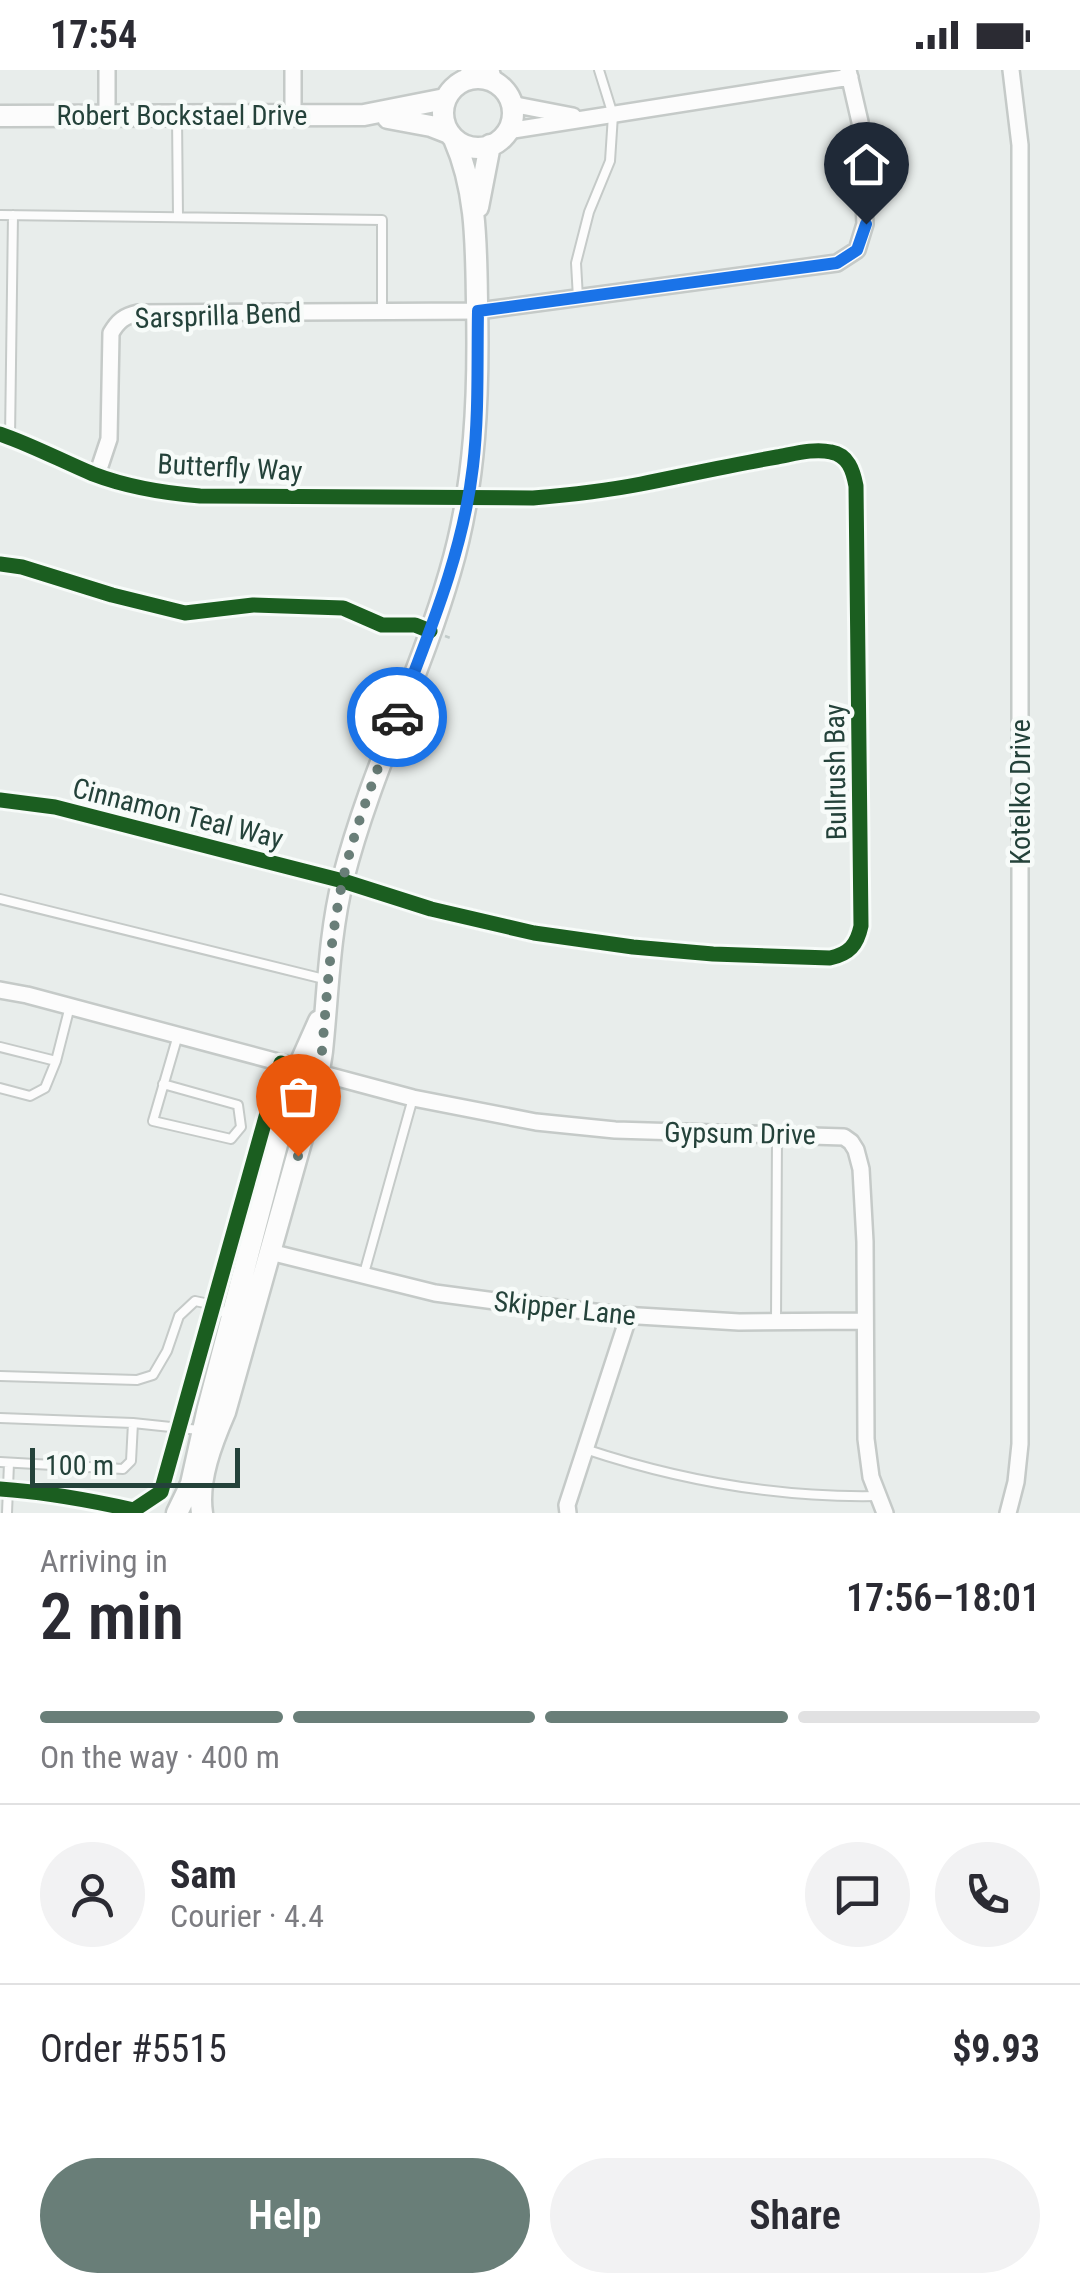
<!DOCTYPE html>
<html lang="en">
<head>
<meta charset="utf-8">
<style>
	body { margin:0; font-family:"Roboto Condensed",sans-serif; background:#f2f2f3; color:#2b2b33; height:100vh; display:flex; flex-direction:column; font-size:38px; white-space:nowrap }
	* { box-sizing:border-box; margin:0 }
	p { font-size:32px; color:#7c7c81 }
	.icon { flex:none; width:55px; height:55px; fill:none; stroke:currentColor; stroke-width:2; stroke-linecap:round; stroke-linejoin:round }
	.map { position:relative; height:1443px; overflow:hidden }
	.drawer { display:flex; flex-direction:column; background:#fff; flex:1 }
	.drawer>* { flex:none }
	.scale { position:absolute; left:30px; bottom:25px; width:210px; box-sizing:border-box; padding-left:10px; border:5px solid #24423a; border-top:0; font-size:28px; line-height:35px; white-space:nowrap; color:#24423a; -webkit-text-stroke:8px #f7fbf9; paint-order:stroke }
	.pin { position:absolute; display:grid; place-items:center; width:85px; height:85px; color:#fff; margin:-102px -42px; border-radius:50% 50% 50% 0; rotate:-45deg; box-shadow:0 0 10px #0007 }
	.pin .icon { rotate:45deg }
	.courier { position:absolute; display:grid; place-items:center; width:100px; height:100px; margin:-50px; border:8px solid #1a73e8; border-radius:50%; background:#fff; color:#222; box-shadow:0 2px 12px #0007 }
	.summary em { font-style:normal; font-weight:600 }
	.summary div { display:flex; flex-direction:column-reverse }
	.summary { display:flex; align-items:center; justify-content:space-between; height:170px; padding:0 40px }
	h1 { font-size:65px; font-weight:600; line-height:75px }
	.bar { display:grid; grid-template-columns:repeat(4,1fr); gap:15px 10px; align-content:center; height:120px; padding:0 40px }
	.bar i { height:12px; border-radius:8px; background:#e1e1e2 }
	.bar .current { background:#697e78 }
	.bar p { grid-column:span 4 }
	.line { display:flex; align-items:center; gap:25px; padding:0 40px; border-top:2px solid #e1e1e2 }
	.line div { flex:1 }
	.round { display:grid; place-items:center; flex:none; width:105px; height:105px; border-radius:52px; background:#f2f2f3 }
	.action { display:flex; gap:20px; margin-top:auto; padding:20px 40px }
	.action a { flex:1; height:115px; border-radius:60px; background:#697e78; color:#fff; font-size:40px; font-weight:600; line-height:115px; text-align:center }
	.action a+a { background:#f2f2f3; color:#2b2b33 }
	.status { display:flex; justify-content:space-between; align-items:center; height:70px; padding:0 50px; background:#fff; direction:ltr }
	.status svg { height:28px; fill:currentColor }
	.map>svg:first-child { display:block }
</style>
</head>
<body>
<div class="status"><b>17:54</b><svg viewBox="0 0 49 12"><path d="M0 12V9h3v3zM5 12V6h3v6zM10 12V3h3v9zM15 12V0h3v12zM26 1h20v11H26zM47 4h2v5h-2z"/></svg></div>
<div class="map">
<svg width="1080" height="1443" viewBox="0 0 1080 1443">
	<rect width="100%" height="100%" fill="#e8edeb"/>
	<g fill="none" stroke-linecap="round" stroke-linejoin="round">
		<defs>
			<path id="service" d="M177 47 178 147
				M0 145 382 150V242
				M578 228 576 193 589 142 610 91 613 45 599 0
				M10 368 13 145
				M0 829 328 910
				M0 977 56 991
				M163 1014 238 1035 241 1057 231 1069 153 1051 178 965
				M0 1018 30 1026 45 1018 56 991 70 936
				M363 1207 413 1028
				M776 1252 777 1066
				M0 1306 137 1310 153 1305 167 1281 179 1246 195 1231 214 1235 228 1246
				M0 1348 133 1353 199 1360
				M585 1379C681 1411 777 1428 878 1426
				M0 1392 123 1399 131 1391 133 1353
				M7 1443 9 1393"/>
			<path id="minor" d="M293 0V45
				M491 0 494 12
				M468 10 469 0
				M511 34 573 46
				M107 46V0
				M507 61 850 7
				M0 364C32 375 62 391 93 404 127 417 163 423 200 426L533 428C569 425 605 421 641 414 686 405 731 395 777 387 794 384 814 378 831 382 848 385 853 400 856 416L861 856C857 875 849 884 830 888L713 884 633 877 534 863 431 839 343 811 55 737 0 730
				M97 405 109 369 111 263C118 251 124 246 138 243L478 241 837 193 857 180 865 154 860 52 848 0
				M0 920 27 925 413 1028 536 1052 615 1060 844 1067 851 1072 856 1080 861 1099 865 1172 866 1369 871 1407 885 1443
				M270 1182 435 1223 495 1231 622 1245 739 1252 864 1251
				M568 1443 567 1435 629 1245
				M1008 1443 1016 1412 1020 1374V75L1011 0"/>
			<path id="tertiary" d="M443 43a35 35 0 1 1 70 0a35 35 0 1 1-70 0Z
				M0 46 364 45 445 29
				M388 48 431 56 449 63
				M478 137 490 75
				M177 1443 191 1414 208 1338 291 1021 298 998 319 951
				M202 1443C197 1410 212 1372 225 1342L312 1033C315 1016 320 999 322 981 328 924 329 865 343 809 370 703 420 606 450 502 476 414 479 323 477 232 476 176 477 121 454 69"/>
		</defs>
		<use href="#service" stroke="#c5cac8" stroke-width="12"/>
		<use href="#minor" stroke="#c5cac8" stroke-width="20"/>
		<use href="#tertiary" stroke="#c5cac8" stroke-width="25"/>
		<path stroke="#c3ccca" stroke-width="2.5" stroke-dasharray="5 8" stroke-linecap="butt" d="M445 566 456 570"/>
		<use href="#service" stroke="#fcfcfc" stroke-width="8"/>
		<use href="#minor" stroke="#fcfcfc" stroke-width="15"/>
		<use href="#tertiary" stroke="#fcfcfc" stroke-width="20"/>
		<defs>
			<path id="cycleway" d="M0 364C32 375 62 391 93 404 127 417 163 423 200 426L533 428C569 425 605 421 641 414 686 405 731 395 777 387 794 384 814 378 831 382 848 385 853 400 856 416L861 856C857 875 849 884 830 888L713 884 633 877 534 863 431 839 343 811 55 737 0 730
				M0 494 22 497 112 525 185 543 253 535 343 538 382 555H415L430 561
				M0 1419C45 1422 89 1430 134 1440L161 1422 281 993"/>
		</defs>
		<use href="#cycleway" stroke="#f7fbf9" stroke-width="21"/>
		<use href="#cycleway" stroke="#1b5e20" stroke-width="15"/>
	</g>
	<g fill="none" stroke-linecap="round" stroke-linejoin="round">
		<path stroke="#697e78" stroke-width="10" stroke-dasharray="0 18" d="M298 1086C307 1051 318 1016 322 981 327 925 330 869 342 814 354 757 377 702 397 647"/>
		<path stroke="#1a73e8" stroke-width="12" d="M397 647C428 565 463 484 473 396 479 345 477 292 478 241L837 193 857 180 866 154"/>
	</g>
	<g text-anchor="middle" stroke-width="9" stroke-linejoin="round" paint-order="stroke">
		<g font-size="28" fill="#24423a" stroke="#f7fbf9">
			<text x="182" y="55">Robert Bockstael Drive</text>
			<text transform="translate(218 245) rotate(-2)" y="10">Sarsprilla Bend</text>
			<text transform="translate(230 397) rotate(3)" y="10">Butterfly Way</text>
			<text transform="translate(835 702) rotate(-91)" y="10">Bullrush Bay</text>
			<text transform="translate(1020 722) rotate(-90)" y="10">Kotelko Drive</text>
			<text transform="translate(178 743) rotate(14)" y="10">Cinnamon Teal Way</text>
			<text transform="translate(740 1063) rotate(1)" y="10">Gypsum Drive</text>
			<text transform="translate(565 1238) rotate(6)" y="10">Skipper Lane</text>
		</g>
	</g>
</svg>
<div class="scale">100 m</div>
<div class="pin" style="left:298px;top:1086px;background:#ea580c"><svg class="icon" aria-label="bag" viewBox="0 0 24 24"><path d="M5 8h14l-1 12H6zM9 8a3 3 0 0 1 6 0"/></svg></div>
<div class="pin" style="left:866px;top:154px;background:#1f2937"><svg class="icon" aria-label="home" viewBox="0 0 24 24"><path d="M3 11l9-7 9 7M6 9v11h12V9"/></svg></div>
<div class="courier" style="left:397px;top:647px"><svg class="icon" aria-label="car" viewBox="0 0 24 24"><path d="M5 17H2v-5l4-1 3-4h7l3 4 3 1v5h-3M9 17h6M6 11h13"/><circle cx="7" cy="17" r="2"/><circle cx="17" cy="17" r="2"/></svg></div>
</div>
<section class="drawer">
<div class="summary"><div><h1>2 min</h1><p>Arriving in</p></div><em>17:56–18:01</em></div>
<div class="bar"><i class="current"></i><i class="current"></i><i class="current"></i><i></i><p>On the way · 400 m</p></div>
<div class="line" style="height:180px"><a class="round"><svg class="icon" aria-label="person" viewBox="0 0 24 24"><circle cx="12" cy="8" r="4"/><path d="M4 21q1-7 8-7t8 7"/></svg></a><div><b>Sam</b><p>Courier · 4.4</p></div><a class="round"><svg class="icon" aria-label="chat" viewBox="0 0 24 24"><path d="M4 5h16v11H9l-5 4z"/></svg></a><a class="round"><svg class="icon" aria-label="phone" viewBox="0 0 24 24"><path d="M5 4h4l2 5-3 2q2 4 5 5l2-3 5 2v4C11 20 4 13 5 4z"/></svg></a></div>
<div class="line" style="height:130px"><div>Order #5515</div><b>$9.93</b></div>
<div class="action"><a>Help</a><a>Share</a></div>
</section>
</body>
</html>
